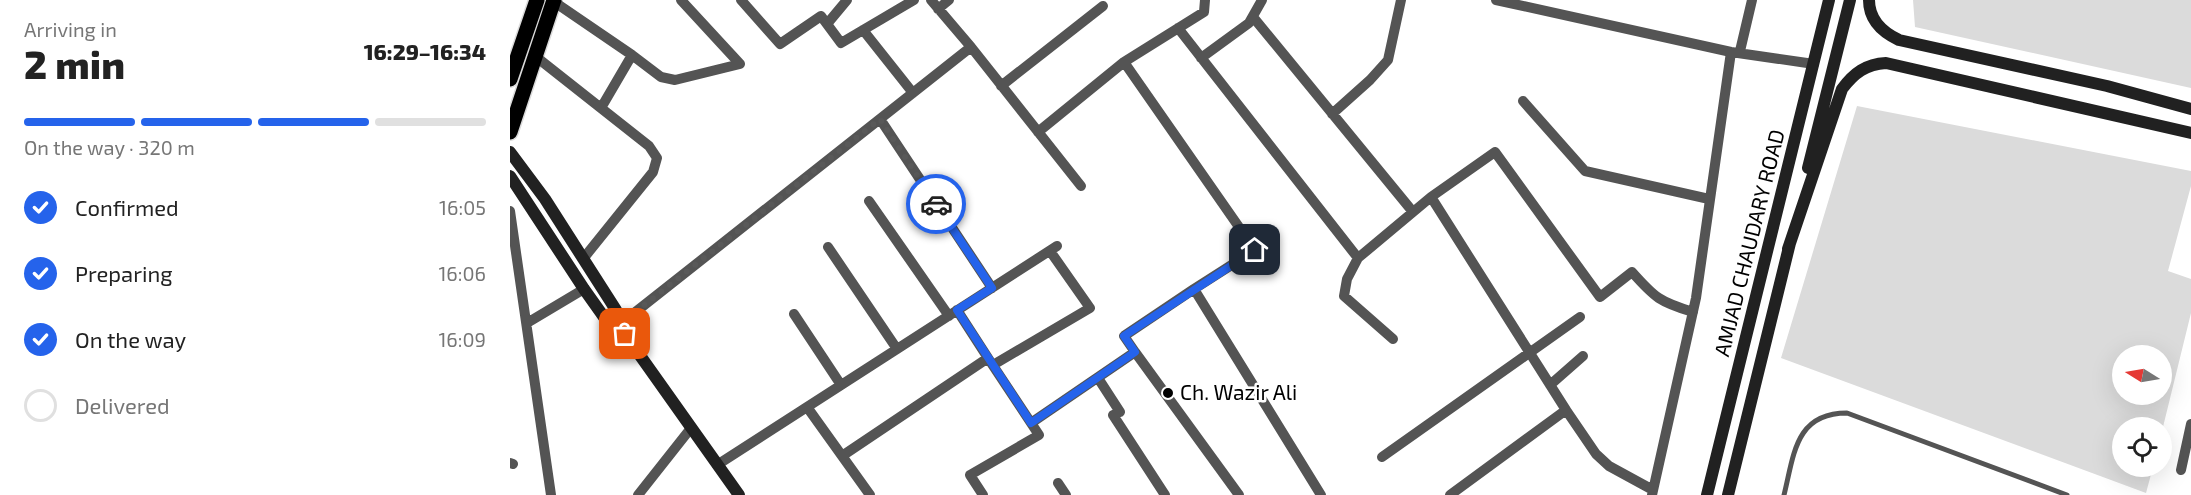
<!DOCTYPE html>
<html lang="en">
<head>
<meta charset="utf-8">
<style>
	body { margin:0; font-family:"Exo 2",sans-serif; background:#f2f2f2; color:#222; height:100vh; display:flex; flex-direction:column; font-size:22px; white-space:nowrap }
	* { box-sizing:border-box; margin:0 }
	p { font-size:20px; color:#767676 }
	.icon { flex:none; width:33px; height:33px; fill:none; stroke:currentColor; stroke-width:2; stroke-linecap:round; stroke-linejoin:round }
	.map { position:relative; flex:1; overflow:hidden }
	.panel { display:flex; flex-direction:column; background:#fff; width:510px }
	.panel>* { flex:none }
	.needle { width:39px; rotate:281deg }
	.tools { position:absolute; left:1602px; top:345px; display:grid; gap:12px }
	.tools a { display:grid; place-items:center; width:60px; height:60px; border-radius:50%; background:#fff; box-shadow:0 6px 24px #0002; font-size:30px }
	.pin { position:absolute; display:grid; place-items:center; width:51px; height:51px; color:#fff; margin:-26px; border-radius:12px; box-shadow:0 3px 9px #0006 }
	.courier { position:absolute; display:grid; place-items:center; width:60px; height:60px; margin:-30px; border:4px solid #2563eb; border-radius:50%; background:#fff; color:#222; box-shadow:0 2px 8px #0007 }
	.head em { font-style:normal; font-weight:800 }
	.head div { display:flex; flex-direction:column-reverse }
	.head { display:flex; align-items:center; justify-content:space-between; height:102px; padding:0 24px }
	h1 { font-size:39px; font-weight:800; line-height:45px }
	.bar { display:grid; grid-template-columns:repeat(4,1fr); gap:9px 6px; align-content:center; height:72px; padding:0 24px }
	.bar i { height:8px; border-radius:4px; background:#e0e0e0 }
	.bar .selected { background:#2563eb }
	.bar p { grid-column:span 4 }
	ol { padding:0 24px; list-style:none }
	li { display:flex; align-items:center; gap:18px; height:66px }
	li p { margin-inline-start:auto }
	li .icon { padding:6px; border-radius:50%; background:#2563eb; color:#fff; stroke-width:4 }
	li:last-child { color:#767676 }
	li i { width:33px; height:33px; border:3px solid #e0e0e0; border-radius:50% }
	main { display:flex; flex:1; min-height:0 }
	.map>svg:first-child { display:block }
</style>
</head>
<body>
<main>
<section class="panel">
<div class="head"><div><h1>2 min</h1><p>Arriving in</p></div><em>16:29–16:34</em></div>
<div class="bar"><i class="selected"></i><i class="selected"></i><i class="selected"></i><i></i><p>On the way · 320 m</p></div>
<ol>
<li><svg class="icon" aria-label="check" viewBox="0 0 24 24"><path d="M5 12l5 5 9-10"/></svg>Confirmed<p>16:05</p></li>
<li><svg class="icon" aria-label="check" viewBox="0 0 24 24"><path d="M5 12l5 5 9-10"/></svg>Preparing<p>16:06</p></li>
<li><svg class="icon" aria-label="check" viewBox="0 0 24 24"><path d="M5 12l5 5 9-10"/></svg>On the way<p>16:09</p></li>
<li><i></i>Delivered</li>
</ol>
</section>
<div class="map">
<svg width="1681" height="495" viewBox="0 0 1681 495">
	<rect width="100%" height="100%" fill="#fff"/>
	<path fill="#dbdbdb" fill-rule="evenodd" d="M1403 0H1681V88L1405 27Z
		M1347 106 1681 171V186L1658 271 1681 279V313L1652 431V428H1612V466L1643 467 1636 493 1271 358ZM1612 356H1652V394H1612Z"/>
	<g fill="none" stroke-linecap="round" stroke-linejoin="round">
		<defs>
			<path id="primary" d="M0 79 27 0
				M0 132 44 0"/>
		</defs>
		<use href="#primary" stroke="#dbdbdb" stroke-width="18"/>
		<path stroke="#545454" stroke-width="5" d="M1274 495C1284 455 1285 413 1337 413L1557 495"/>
		<path stroke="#545454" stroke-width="10" d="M231 0 270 44 311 16 331 43 404 0
			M986 0 1221 52 1304 64
			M43 1 122 55 91 108
			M428 9 439 0
			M743 17 903 212
			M317 24 337 0
			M668 28 848 258 921 197
			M353 30 403 93
			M461 47 571 186
			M1230 51 1242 0
			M122 55 151 77 165 80 230 64 171 0
			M25 56 139 146 147 158 143 172 73 259
			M691 58 739 23 752 0
			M614 62 745 250 684 289
			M491 86 593 6
			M1013 101 1075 171 1199 199
			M822 114 860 80 878 60 891 0
			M370 119 482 288
			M528 132 614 62 694 12 695 0
			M359 201 439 316
			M0 211 41 495
			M318 247 387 349
			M848 258 837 279 834 296 883 339
			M284 314 331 385
			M17 323 74 289
			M109 325 461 47 421 0
			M625 352 614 336 684 289 811 495
			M483 365 580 308 540 251
			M588 378 610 412 603 415 655 495
			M1040 385 1073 356
			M297 407 360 495
			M1056 410 921 197 985 152 1090 297 1122 272C1145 298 1150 302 1183 312
			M521 423 625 352 729 495
			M332 456 478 358 447 310
			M872 457 1070 317
			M0 463 3 464
			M207 465 547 246
			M1671 470 1681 424
			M548 483 556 495
			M128 495 181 428
			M473 495 460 475 529 435 478 358
			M940 495 1056 410 1086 454 1099 466 1143 490
			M1142 495 1186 298 1221 52"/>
		<path stroke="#212121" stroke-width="12" d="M1359 0C1359 20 1372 32 1389 40L1597 86 1681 109
			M0 152 35 199 106 310 107 323
			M1298 168 1340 0
			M0 176 74 289 96 320 107 323
			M1278 249 1332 89C1344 73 1356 64 1376 63L1681 133
			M107 323 229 495
			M1197 495 1319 0
			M1218 495 1280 243"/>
		<use href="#primary" stroke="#000" stroke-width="15"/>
	</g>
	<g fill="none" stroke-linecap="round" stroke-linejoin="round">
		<path stroke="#595959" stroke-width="6" stroke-dasharray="0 10.8" d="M115 334 109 325 370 119 426 204"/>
		<path stroke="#2563eb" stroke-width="8" d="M426 204 482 288 447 310 521 423 625 352 614 336 745 250"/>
	</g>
	<circle fill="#000" stroke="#fff" stroke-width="2" cx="658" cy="393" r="6"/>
	<g text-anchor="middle" stroke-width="5" stroke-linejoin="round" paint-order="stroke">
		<g font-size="21" fill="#000" stroke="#fff">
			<text transform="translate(1240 243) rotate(-76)" y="7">AMJAD CHAUDARY ROAD</text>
		</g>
		<g font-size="21" fill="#000" stroke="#fff" text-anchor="start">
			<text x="670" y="400">Ch. Wazir Ali</text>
		</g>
	</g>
</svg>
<div class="tools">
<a><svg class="needle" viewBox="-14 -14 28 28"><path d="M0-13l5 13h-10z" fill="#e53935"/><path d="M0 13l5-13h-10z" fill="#767676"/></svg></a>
<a><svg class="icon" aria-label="locate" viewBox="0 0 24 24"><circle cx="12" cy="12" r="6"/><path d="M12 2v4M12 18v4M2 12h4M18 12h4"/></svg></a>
</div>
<div class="pin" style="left:115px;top:334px;background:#ea580c"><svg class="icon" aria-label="bag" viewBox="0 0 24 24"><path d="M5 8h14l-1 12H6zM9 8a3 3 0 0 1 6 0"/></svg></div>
<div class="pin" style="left:745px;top:250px;background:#1f2937"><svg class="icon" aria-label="home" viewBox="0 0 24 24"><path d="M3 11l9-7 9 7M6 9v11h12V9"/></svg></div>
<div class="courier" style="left:426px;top:204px"><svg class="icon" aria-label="car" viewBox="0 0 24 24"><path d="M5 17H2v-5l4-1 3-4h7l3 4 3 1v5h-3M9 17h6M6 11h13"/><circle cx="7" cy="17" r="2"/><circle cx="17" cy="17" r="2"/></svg></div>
</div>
</main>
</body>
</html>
